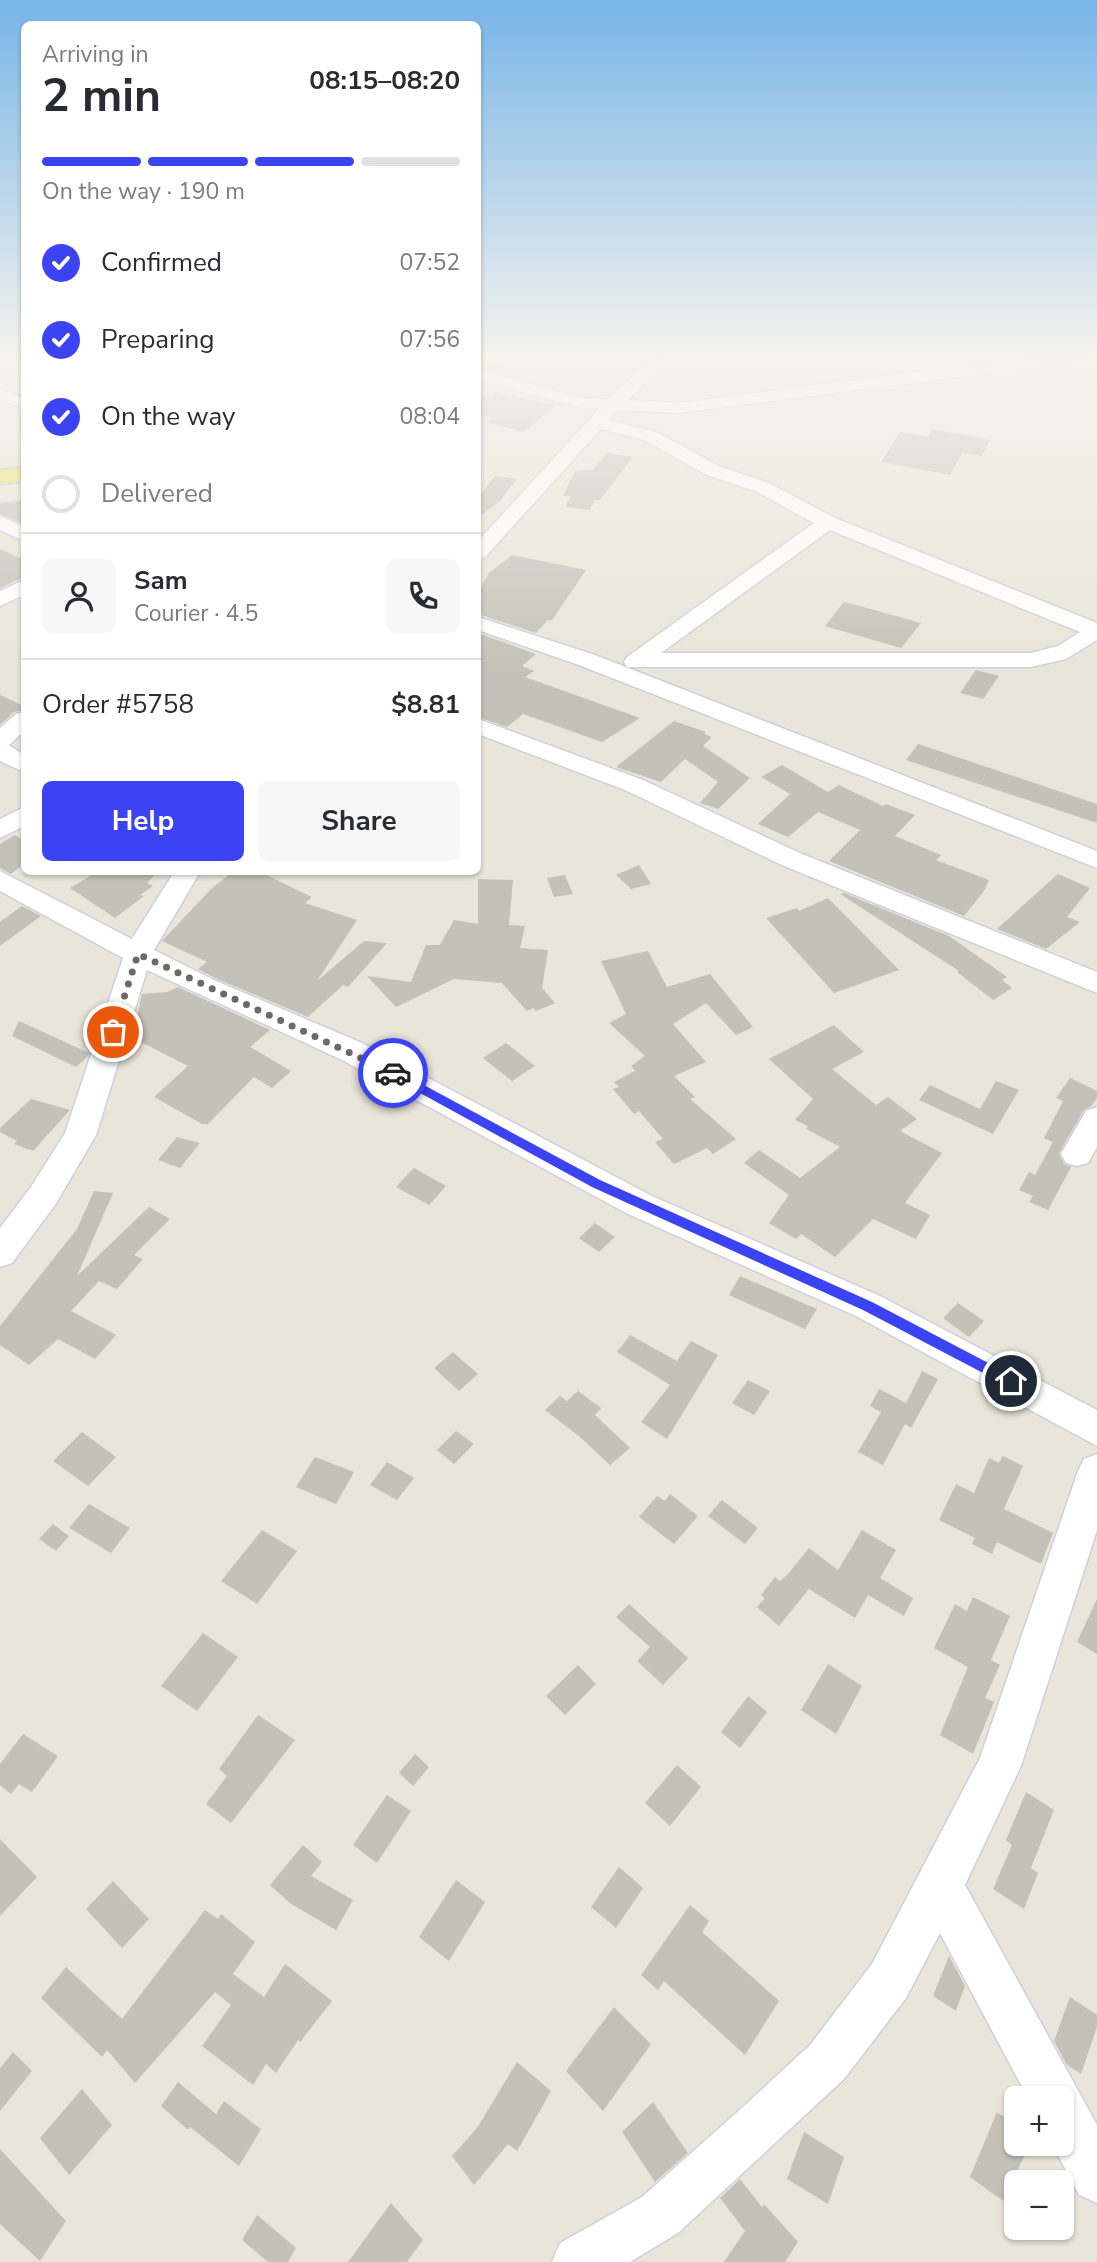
<!DOCTYPE html>
<html lang="en">
<head>
<meta charset="utf-8">
<style>
	body { margin:0; font-family:"Nunito Sans",sans-serif; background:#f7f7f7; color:#2b2b33; height:100vh; display:flex; flex-direction:column; font-size:26px; white-space:nowrap }
	* { box-sizing:border-box; margin:0 }
	p { font-size:23px; color:#7c7c81 }
	.icon { flex:none; width:38px; height:38px; fill:none; stroke:currentColor; stroke-width:2; stroke-linecap:round; stroke-linejoin:round }
	.map { position:relative; flex:1; overflow:hidden }
	.sheet { position:absolute; left:21px; top:21px; width:460px; height:854px; display:flex; flex-direction:column; background:#fff; border-radius:10px; box-shadow:0 2px 5px #0004 }
	.sheet>* { flex:none }
	.buttons { position:absolute; left:1004px; top:2086px; display:grid; gap:14px }
	.buttons a { display:grid; place-items:center; width:70px; height:70px; border-radius:10px; background:#fff; box-shadow:0 2px 5px #0004; font-size:35px }
	.pin { position:absolute; display:grid; place-items:center; width:60px; height:60px; color:#fff; margin:-30px; border:4px solid #fff; border-radius:50%; box-shadow:0 2px 7px #0007 }
	.courier { position:absolute; display:grid; place-items:center; width:70px; height:70px; margin:-35px; border:5px solid #3c43f3; border-radius:50%; background:#fff; color:#222; box-shadow:0 2px 9px #0007 }
	.summary em { font-style:normal; font-weight:700 }
	.summary div { display:flex; flex-direction:column-reverse }
	.summary { display:flex; align-items:center; justify-content:space-between; height:119px; padding:0 21px }
	h1 { font-size:46px; font-weight:700; line-height:52px }
	.bar { display:grid; grid-template-columns:repeat(4,1fr); gap:10px 7px; align-content:center; height:84px; padding:0 21px }
	.bar i { height:9px; border-radius:5px; background:#e1e1e2 }
	.bar .selected { background:#3c43f3 }
	.bar p { grid-column:span 4 }
	.line { display:flex; align-items:center; gap:18px; padding:0 21px; border-top:2px solid #e1e1e2 }
	.line div { flex:1 }
	.round { display:grid; place-items:center; flex:none; width:74px; height:74px; border-radius:10px; background:#f7f7f7 }
	ol { padding:0 21px; list-style:none }
	li { display:flex; align-items:center; gap:21px; height:77px }
	li p { margin-inline-start:auto }
	li .icon { padding:7px; border-radius:50%; background:#3c43f3; color:#fff; stroke-width:4 }
	li:last-child { color:#7c7c81 }
	li i { width:38px; height:38px; border:4px solid #e1e1e2; border-radius:50% }
	.action { display:flex; gap:14px; margin-top:auto; padding:14px 21px }
	.action a { flex:1; height:80px; border-radius:10px; background:#3c43f3; color:#fff; font-size:28px; font-weight:700; line-height:80px; text-align:center }
	.action a+a { background:#f7f7f7; color:#2b2b33 }
	.map>svg:first-child { display:block }
</style>
</head>
<body>
<div class="map">
<svg width="1097" height="2262" viewBox="0 0 1097 2262">
	<rect width="100%" height="100%" fill="#e9e5d8"/>
	<path fill="#c4c1b8" d="M496 393 520 398 555 405 524 432 487 423 494 418 478 415V395L493 396Z
		M932 429 990 440 982 456 962 453 950 475 881 462 900 432 927 437Z
		M607 453 633 457 600 500H595L590 510 565 507 571 496H563L575 471 593 470Z
		M495 476 517 479 500 501 478 518V498Z
		M24 500V521L21 523 0 514V503Z
		M0 549 24 560V577L0 588Z
		M512 555 586 570 552 620H548L536 633 478 614V592L489 573Z
		M844 602 867 608 921 623 901 648 825 626Z
		M478 633 536 654 522 666 534 671 525 677 640 718 602 742 523 714 507 727 478 717Z
		M976 670 999 676 983 699 960 693Z
		M0 695 24 706V710L14 712 0 725Z
		M674 721 706 732 704 734 712 737 703 746 750 778 718 809 700 803 718 782 685 759 661 782 616 767Z
		M918 744 1097 804V823L906 760Z
		M782 765 828 792 839 785 883 806 886 804 915 815 895 836 941 855 936 860 989 880 984 891 964 916 829 861 860 830 818 812 788 837 758 824 790 794 761 777Z
		M15 835 24 840V864L11 874 0 868V844Z
		M639 865 651 884 631 889 616 875Z
		M97 872H158L147 883 153 886 140 895 144 896 115 918 70 888Z
		M233 872H260L312 897 305 903 357 920 317 981 364 941 387 943 348 987 343 985 308 1017 215 978 198 969 207 962 162 941 213 887Z
		M1058 874 1090 888 1067 917 1080 922 1046 949 997 929Z
		M565 875 573 894 554 897 547 878Z
		M478 879 513 880 509 925 525 926 520 948 548 950 542 988 555 1003 536 1011 533 1008 527 1011 502 983 454 979 396 1007 367 976 411 982 426 945H440L454 920 478 924Z
		M844 893 949 936 1007 977 1002 980 1012 988 993 1000 957 972 959 971 840 894Z
		M828 898 899 970 834 993 766 918 797 908 799 911Z
		M22 906 41 916 0 946V922Z
		M648 951 667 987 710 974 753 1027 736 1035 706 1003 673 1024 706 1062 674 1076 695 1097 690 1099 736 1139 713 1154 707 1148 674 1164 655 1142 663 1139 639 1111 634 1114 613 1089 619 1087 614 1082 635 1071 631 1066 645 1056 609 1023 626 1014 601 961Z
		M178 987 270 1030 250 1047 291 1071 272 1088 254 1077 208 1124H202L154 1097 188 1066 129 1036 134 1022H136L142 994 167 992Z
		M19 1021 89 1053 87 1057 76 1067 12 1036Z
		M834 1025 864 1052 832 1069 876 1105 888 1097 917 1119 900 1131 942 1153 905 1203 930 1215 916 1239 873 1219 835 1257 801 1234 796 1239 769 1223 789 1195 744 1163 759 1150 800 1178 840 1147 806 1129 808 1126 795 1120 813 1099 769 1059Z
		M506 1043 535 1066 512 1081 483 1058Z
		M1070 1078 1097 1091V1098L1091 1106 1084 1110 1059 1153 1064 1164 1071 1167 1048 1210 1029 1202 1033 1196 1019 1190 1029 1172 1035 1175 1053 1142 1044 1138 1063 1101 1056 1098Z
		M996 1081 1019 1090 993 1134 919 1100 930 1085 980 1109Z
		M31 1099 70 1110 33 1151 14 1144 17 1141 0 1132V1128Z
		M177 1137 200 1143 180 1168 158 1160Z
		M414 1168 446 1186 429 1205 396 1187Z
		M94 1191 113 1193 77 1276 149 1207 170 1219 134 1255 143 1259 117 1289 99 1281 71 1311 116 1335 95 1359 58 1339 29 1365 0 1345V1326L77 1229Z
		M595 1223 615 1237 599 1252 579 1238Z
		M740 1276 817 1309 805 1329 729 1295Z
		M958 1303 984 1321 969 1337 943 1318Z
		M630 1335 677 1361 691 1341 718 1355 667 1439 641 1422 670 1385 617 1352Z
		M453 1352 478 1374 459 1391 434 1368Z
		M922 1371 938 1379 911 1428 905 1424 883 1465 858 1452 881 1412 870 1406 879 1389 906 1403Z
		M748 1380 770 1391 754 1415 732 1403Z
		M578 1391 601 1408 595 1415 630 1448 610 1465 580 1437 545 1410 560 1396 567 1401Z
		M456 1431 474 1444 454 1464 437 1450Z
		M82 1432 116 1457 88 1486 53 1461Z
		M1003 1456 1023 1466 1004 1509 1053 1533 1041 1564 997 1542 992 1554 972 1544 975 1538 939 1520 956 1484 974 1493 989 1458 999 1463Z
		M315 1457 354 1472 336 1504 296 1487Z
		M387 1462 414 1478 397 1500 370 1485Z
		M670 1494 698 1516 674 1544 639 1517 657 1496 665 1501Z
		M722 1500 758 1528 745 1544 708 1516Z
		M89 1504 130 1528 111 1553 69 1528Z
		M53 1524 69 1536 56 1551 39 1539Z
		M262 1530 297 1551 257 1604 221 1581Z
		M862 1530 896 1550 880 1578 913 1598 904 1616 868 1595 855 1618 809 1589 779 1626 757 1607 765 1598 761 1595 775 1577 780 1581 788 1574 809 1548 838 1570Z
		M973 1597 1010 1616 991 1660 1000 1665 985 1698 994 1702 973 1754 940 1735 968 1667 934 1648 955 1604 967 1611Z
		M1097 1599V1654L1077 1642Z
		M629 1604 688 1658 663 1685 637 1661 650 1647 616 1617Z
		M203 1633 238 1657 197 1711 161 1686Z
		M828 1664 862 1686 836 1734 801 1710Z
		M578 1665 596 1684 565 1715 546 1696Z
		M748 1696 767 1712 740 1748 721 1732Z
		M258 1715 295 1740 231 1823 206 1804 227 1776 219 1769Z
		M23 1734 58 1756 32 1792 19 1784 11 1794 0 1785V1764Z
		M415 1754 429 1767 413 1786 399 1773Z
		M677 1765 701 1787 670 1826 645 1803Z
		M1026 1792 1054 1810 1031 1868 1038 1873 1024 1909 993 1889 1012 1845 1006 1840Z
		M387 1795 411 1811 377 1863 353 1845Z
		M0 1839 37 1877 0 1916Z
		M303 1845 322 1862 311 1876 353 1900 336 1930 291 1904 270 1885Z
		M619 1867 643 1888 616 1928 591 1907Z
		M456 1880 485 1902 449 1961 419 1937Z
		M113 1881 149 1919 122 1948 86 1909Z
		M690 1905 709 1921 702 1932 779 2001 745 2055 664 1981 658 1990 641 1975Z
		M205 1910 218 1919 221 1914 255 1942 233 1974 264 1997 285 1964 332 2001 300 2042 298 2040 276 2073 266 2064 253 2085 202 2046 231 2005 215 1992 135 2083 107 2050 102 2057 41 1998 66 1967 122 2019Z
		M949 1956 965 1986 956 2011 933 1996Z
		M1070 1997 1097 2015V2027L1081 2074 1067 2065 1054 2041Z
		M614 2007 651 2044 603 2111 566 2071Z
		M13 2052 32 2071 0 2111V2068Z
		M517 2062 551 2091 517 2151 508 2144 474 2185 452 2156 477 2128Z
		M178 2082 216 2114 224 2101 261 2129 239 2166 190 2127 188 2130 161 2106Z
		M82 2089 112 2125 69 2175 40 2138Z
		M653 2102 688 2153 655 2182 622 2132Z
		M997 2112 1017 2126V2144H1030L1003 2201 970 2177Z
		M804 2132 844 2157 828 2204 787 2179Z
		M0 2149 66 2221 40 2261 0 2224Z
		M740 2179 762 2207 764 2204 798 2242 785 2262H724L745 2231 720 2198Z
		M391 2203 423 2240 407 2262H348Z
		M257 2215 296 2248 288 2262H268L242 2240Z"/>
	<g fill="none" stroke-linecap="round" stroke-linejoin="round">
		<defs>
			<path id="minor" d="M654 355H672L628 400 679 403 1049 355H1097L1089 360 679 413 618 410 609 420 656 432 721 467 769 483 835 518 1097 623V640L1066 659 1031 667H627L624 662 627 657 814 523 755 491 707 475 644 440 601 429 485 557 478 559V541L599 409 583 408 478 380V370L583 398 609 399ZM830 530 1080 632 1058 646 1031 653H661Z
				M0 389 24 398V409L0 400Z
				M0 516 24 527V541L0 530Z
				M24 580V595L0 606V591Z
				M478 617 595 655 1097 851V868L579 665 478 630Z
				M24 712V731L9 745 24 755V772L0 761V728L16 714Z
				M478 719 643 780 802 854 1097 972V993L784 866 625 790 478 734Z
				M24 807V826L0 838V819Z
				M0 871 132 939 174 872H200L154 950 214 980 362 1043 652 1196 880 1296 1097 1410V1446L856 1316 628 1214 340 1059 147 970 96 1135 55 1205 12 1263 0 1267V1228L31 1187 65 1133 123 958 0 891Z
				M1097 1107V1147L1088 1163 1077 1166 1066 1163 1061 1154 1086 1111Z
				M1097 1454V1530L1021 1766 965 1885 1097 2125V2203L1079 2195 1052 2144H1062V2098H1028L940 1933 906 1998 844 2079 678 2233 630 2262H552L560 2243 642 2197 745 2105 810 2045 872 1964 980 1758 1078 1471 1084 1459Z"/>
			<path id="major" d="M494 355H522L519 359 478 375V362Z
				M24 467V481L0 484V470Z"/>
		</defs>
		<use href="#minor" stroke="#cecfe0" stroke-width="3"/>
		<use href="#major" stroke="#c7c7c7" stroke-width="4"/>
		<use href="#minor" fill="#fff" fill-rule="evenodd"/>
		<use href="#major" fill="#ebdf5c" fill-rule="evenodd"/>
	</g>
	<linearGradient id="sky" x2="0" y2="1"><stop stop-color="#77b5e8"/><stop offset="0.53" stop-color="#f5f3ed"/><stop offset="1" stop-color="#f5f3ed" stop-opacity="0"/></linearGradient>
	<rect width="1097" height="672" fill="url(#sky)"/>
	<path fill="#3c43f3" d="M389 1070H396L600 1180 872 1302 1015 1377V1385H1006L863 1310 592 1187 389 1076Z"/>
	<g fill="none" stroke-linecap="round" stroke-linejoin="round">
		<path stroke="#6b6a65" stroke-width="7" stroke-dasharray="0 12.6" d="M113 1032 138 954 393 1073"/>
	</g>
</svg>
<div class="buttons">
<a>+</a>
<a>−</a>
</div>
<div class="pin" style="left:113px;top:1032px;background:#ea580c"><svg class="icon" aria-label="bag" viewBox="0 0 24 24"><path d="M5 8h14l-1 12H6zM9 8a3 3 0 0 1 6 0"/></svg></div>
<div class="pin" style="left:1011px;top:1381px;background:#1f2937"><svg class="icon" aria-label="home" viewBox="0 0 24 24"><path d="M3 11l9-7 9 7M6 9v11h12V9"/></svg></div>
<div class="courier" style="left:393px;top:1073px"><svg class="icon" aria-label="car" viewBox="0 0 24 24"><path d="M5 17H2v-5l4-1 3-4h7l3 4 3 1v5h-3M9 17h6M6 11h13"/><circle cx="7" cy="17" r="2"/><circle cx="17" cy="17" r="2"/></svg></div>
<section class="sheet">
<div class="summary"><div><h1>2 min</h1><p>Arriving in</p></div><em>08:15–08:20</em></div>
<div class="bar"><i class="selected"></i><i class="selected"></i><i class="selected"></i><i></i><p>On the way · 190 m</p></div>
<ol>
<li><svg class="icon" aria-label="check" viewBox="0 0 24 24"><path d="M5 12l5 5 9-10"/></svg>Confirmed<p>07:52</p></li>
<li><svg class="icon" aria-label="check" viewBox="0 0 24 24"><path d="M5 12l5 5 9-10"/></svg>Preparing<p>07:56</p></li>
<li><svg class="icon" aria-label="check" viewBox="0 0 24 24"><path d="M5 12l5 5 9-10"/></svg>On the way<p>08:04</p></li>
<li><i></i>Delivered</li>
</ol>
<div class="line" style="height:126px"><a class="round"><svg class="icon" aria-label="person" viewBox="0 0 24 24"><circle cx="12" cy="8" r="4"/><path d="M4 21q1-7 8-7t8 7"/></svg></a><div><b>Sam</b><p>Courier · 4.5</p></div><a class="round"><svg class="icon" aria-label="phone" viewBox="0 0 24 24"><path d="M5 4h4l2 5-3 2q2 4 5 5l2-3 5 2v4C11 20 4 13 5 4z"/></svg></a></div>
<div class="line" style="height:91px"><div>Order #5758</div><b>$8.81</b></div>
<div class="action"><a>Help</a><a>Share</a></div>
</section>
</div>
</body>
</html>
